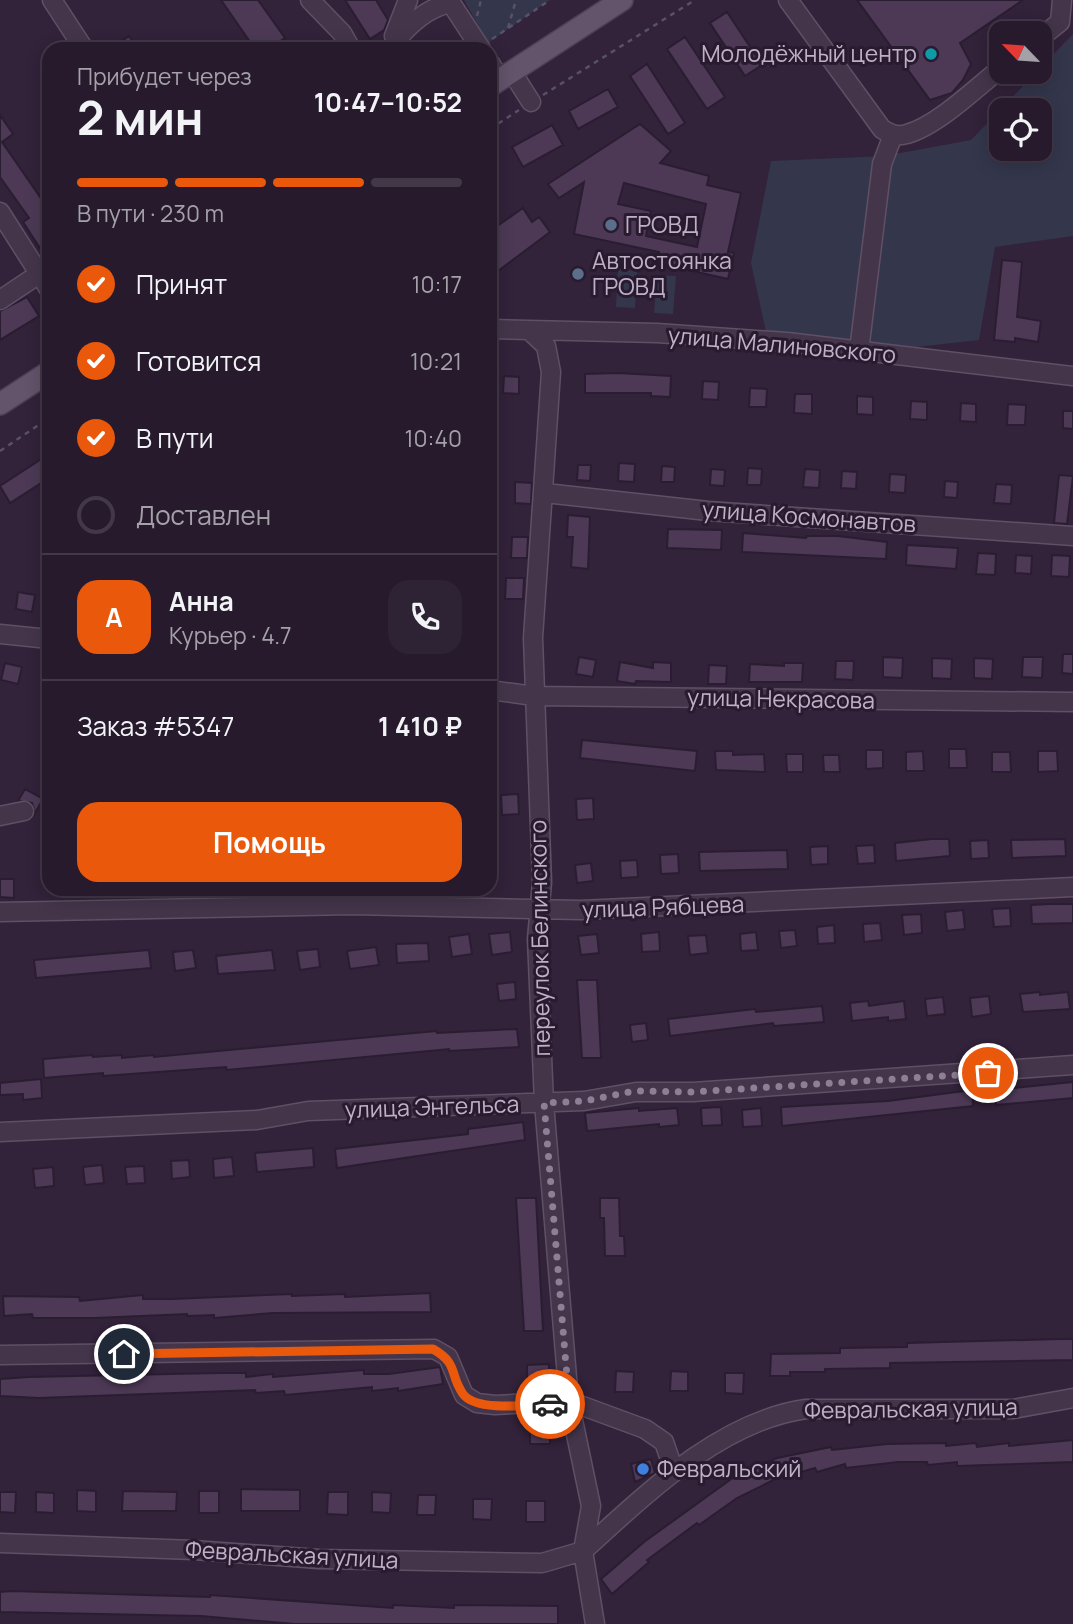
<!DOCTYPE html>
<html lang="ru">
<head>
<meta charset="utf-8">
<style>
	body { margin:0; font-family:Manrope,sans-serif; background:#2e2334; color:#f1f3f6; height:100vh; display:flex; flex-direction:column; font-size:26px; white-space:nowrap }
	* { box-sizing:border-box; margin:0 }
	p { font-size:23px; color:#a4a1a9 }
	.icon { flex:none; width:38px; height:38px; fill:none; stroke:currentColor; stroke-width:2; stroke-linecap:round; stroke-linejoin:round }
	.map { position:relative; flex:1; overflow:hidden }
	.sheet { position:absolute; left:42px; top:42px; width:455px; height:854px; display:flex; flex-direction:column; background:#261a2c; border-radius:21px; box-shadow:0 4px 18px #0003,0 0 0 2px #423848 }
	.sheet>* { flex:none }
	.needle { width:46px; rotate:295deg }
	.buttons { position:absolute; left:989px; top:21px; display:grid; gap:14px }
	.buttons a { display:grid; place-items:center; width:63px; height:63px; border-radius:14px; background:#261a2c; box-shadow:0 4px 18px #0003,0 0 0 2px #423848; font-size:35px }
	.pin { position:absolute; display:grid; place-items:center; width:60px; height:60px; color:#fff; margin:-30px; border:4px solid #fff; border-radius:50%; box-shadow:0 2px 7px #0007 }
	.courier { position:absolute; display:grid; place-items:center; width:70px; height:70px; margin:-35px; border:5px solid #ea580c; border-radius:50%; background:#fff; color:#222; box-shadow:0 2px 9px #0007 }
	.headline em { font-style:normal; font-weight:700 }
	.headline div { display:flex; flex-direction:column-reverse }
	.headline { display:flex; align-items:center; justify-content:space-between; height:119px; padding:0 35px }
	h1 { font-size:46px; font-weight:700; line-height:52px }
	.bar { display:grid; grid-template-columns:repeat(4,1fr); gap:10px 7px; align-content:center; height:84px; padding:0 35px }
	.bar i { height:9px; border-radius:5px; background:#423848 }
	.bar .active { background:#ea580c }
	.bar p { grid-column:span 4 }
	.line { display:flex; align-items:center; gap:18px; padding:0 35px; border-top:2px solid #423848 }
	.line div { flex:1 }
	.round { display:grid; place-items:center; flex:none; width:74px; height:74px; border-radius:21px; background:#2e2334 }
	ol { padding:0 35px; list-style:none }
	li { display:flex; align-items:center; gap:21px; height:77px }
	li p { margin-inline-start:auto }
	li .icon { padding:7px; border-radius:50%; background:#ea580c; color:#fff; stroke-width:4 }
	li:last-child { color:#a4a1a9 }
	li i { width:38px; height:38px; border:4px solid #423848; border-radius:50% }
	.primary-button { display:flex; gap:14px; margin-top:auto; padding:14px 35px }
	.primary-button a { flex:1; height:80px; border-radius:21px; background:#ea580c; color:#fff; font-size:28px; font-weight:700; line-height:80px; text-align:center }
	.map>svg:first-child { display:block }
</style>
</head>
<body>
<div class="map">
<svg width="1073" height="1624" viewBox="0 0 1073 1624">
	<rect width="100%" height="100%" fill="#32223a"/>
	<path fill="#34364c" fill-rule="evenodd" d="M464 0H550L488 43Z
		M1073 34V236L995 247 979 340 916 347 766 332 751 263 771 161 884 156 971 140ZM1001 110H1040V149H1001Z
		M618 269 637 271 635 308 616 307Z
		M657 275 676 276 673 314 654 313Z"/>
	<path fill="#4d3956" stroke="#2b1d31" stroke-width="2" fill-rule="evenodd" d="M221 0H258L285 38 268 49H255Z
		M345 0H376L388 20 384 30 370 39Z
		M857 0H1023L960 43 971 64 963 80 952 93 930 100Z
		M727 12 762 65 745 76 710 23Z
		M129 36 138 49H110Z
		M685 37 725 97 707 109 667 49Z
		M647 64 685 123 668 134 630 76Z
		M608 89 618 107 578 129 569 111Z
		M0 115 13 134 2 142 49 210V262L23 222 29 218 0 177Z
		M640 124 671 151 660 163 709 176 707 185 741 193 728 252 734 253 728 279 657 263 659 252 574 234 584 182 559 198 548 184ZM624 183 706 204 697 247 646 236 651 211 618 204Z
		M552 125 563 145 523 167 512 147Z
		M523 208 532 222 539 217 550 232 490 277V231Z
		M1002 260 1022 262 1017 317 1041 321 1038 342 1015 338V342L994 340Z
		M27 297 39 316 0 340V311Z
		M618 373 671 376 670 397 651 396V393H585V374Z
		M504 376 519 377V394L503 393Z
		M703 381 719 382 718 400 702 399Z
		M750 388 767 389 766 407H749Z
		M795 394H812V414L794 413Z
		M857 396 873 397V415L857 414Z
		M911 401 927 402V420L910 419Z
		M961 403 976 404V422L960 421Z
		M1008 404 1026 405 1025 425H1007Z
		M1063 411H1073V429L1063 428Z
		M49 454V478L10 503 0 486Z
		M619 463 635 464 634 482 618 481Z
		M578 465H591L590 481 577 480Z
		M662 466 675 467 674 482H661Z
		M748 468 762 469 761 485H747Z
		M711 469 725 470 724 486 710 485Z
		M805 469 820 470 819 488 803 487Z
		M842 471 857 472 856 489 841 488Z
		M890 474 906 475 905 493 889 492Z
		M1059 475 1073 476 1067 524 1054 523Z
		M945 481 958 482 957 498 944 497Z
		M515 482 532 483 531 504 515 503Z
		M996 484 1012 485 1011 504 994 503Z
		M568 515 590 517 588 569 571 567 573 537H567Z
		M668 529 722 530 721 550 667 548Z
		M743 533 806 538 807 536H838L887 542 886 559 742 552Z
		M512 537H528L527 558H511Z
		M907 545 958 548 956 569 906 565Z
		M978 553 996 554 995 575 976 574Z
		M1016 555 1032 556 1031 574 1015 573Z
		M1052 555 1070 556 1069 577 1051 576Z
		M506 578H524L523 599H505Z
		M18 592 35 595 32 612 16 609Z
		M1063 654H1073V674L1062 673Z
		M579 657 596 660 593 677 576 674Z
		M883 657 903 658 902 678 883 677Z
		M1023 657H1043L1042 678 1022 677Z
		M932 658 952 659 951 679 932 678Z
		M974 658 993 659 992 679 974 678Z
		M836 661H854L853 680 835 679Z
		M620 662 653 668V662L671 663V682L636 681 635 684 617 681Z
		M5 663 22 667 18 684 1 680Z
		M784 663H803L802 682H749L750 664 784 666Z
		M709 665 727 666 726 684H708Z
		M582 740 697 751 695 771 580 758Z
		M949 749H966L967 768H949Z
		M866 750H883V768L866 769Z
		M715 751H733V755L764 754 765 772 716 770Z
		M923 751 924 771H906V752Z
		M1038 751H1057L1058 771 1038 772Z
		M992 752H1010L1011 772H992Z
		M786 754H803V772H787Z
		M823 755H839L840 772H824Z
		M25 789 43 799 35 813 32 803 18 801Z
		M518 794 519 814 502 815 501 795Z
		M593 798 594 819 577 820 576 799Z
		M932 839H949L950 856 896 861 895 843Z
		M1065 839 1066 856 1012 858 1011 840Z
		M988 840 989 858 971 859 970 841Z
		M874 845 875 863 858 864 856 846Z
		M828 846V864L811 865 810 847Z
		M787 850 788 869 700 871 699 852Z
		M678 854 679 873 661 874 660 855Z
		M637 860 638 877 621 878 620 861Z
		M591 863 593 881 577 883 575 865Z
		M0 879H14V898L0 897Z
		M1049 904H1073V923L1032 924 1031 905Z
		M1010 908 1011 926 994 927 992 909Z
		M963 910 965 929 947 931 945 912Z
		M921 914 922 933 904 935 902 915Z
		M880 923 882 940 864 942 863 924Z
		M834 925 835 943 818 944 817 927Z
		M795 930 797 946 781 948 779 931Z
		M510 932 512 952 492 955 489 934Z
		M659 932 660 951 642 952 641 934Z
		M756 932 758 950 741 951 740 934Z
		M469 934 472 954 452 957 449 937Z
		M597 934 599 953 581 955 578 936Z
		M706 935 708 953 690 955 688 936Z
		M428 943 429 961 397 963 396 944Z
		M376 947 379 965 350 969 347 951Z
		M318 949 320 967 300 970 297 951Z
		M149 950 151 968 36 978 34 960Z
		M193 950 196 968 175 971 173 952Z
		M272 950 275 970 218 974 216 956Z
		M577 980H597L601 1058H582Z
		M515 982 516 999 499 1001 497 984Z
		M1040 992V995L1068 992 1070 1009 1023 1012 1020 994Z
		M989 996 991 1014 972 1017 970 998Z
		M943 997 945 1014 927 1016 925 999Z
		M868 1001 869 1006 904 1001 906 1019 888 1021V1017L852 1021 850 1003Z
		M822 1006 824 1022 774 1026 773 1023 670 1036 668 1019 755 1009 756 1012Z
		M646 1023 648 1040 632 1042 630 1025Z
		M517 1029 519 1047 449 1051V1049L227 1070 226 1067 103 1076V1073L44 1078 43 1059 92 1055 93 1057 122 1055V1058L154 1055V1057L436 1031 437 1033Z
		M41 1079 42 1098 23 1100V1094L0 1095V1083Z
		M1073 1082V1098L996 1105 995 1090Z
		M972 1090 973 1106 782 1126 781 1107 888 1101Z
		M721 1107 722 1125 702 1126 701 1108Z
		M639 1108V1111L677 1108 679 1125 659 1127V1124L587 1131 585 1113Z
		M761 1108 762 1126 743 1127 742 1110Z
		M523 1122 525 1140 337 1168 335 1149 468 1134V1129Z
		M313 1148 314 1167 257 1172 255 1153Z
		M232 1157 234 1176 214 1178 213 1159Z
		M189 1160 190 1177 172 1179 171 1161Z
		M102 1165 104 1183 85 1185 83 1167Z
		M144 1166 145 1183 127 1184 125 1167Z
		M53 1167 54 1186 35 1188 33 1169Z
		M516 1198H536L543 1331H524Z
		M600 1198H619L620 1236H624L625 1256H605L604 1218H600Z
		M430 1293 431 1312 273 1313 214 1318V1315L187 1316V1314L95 1318H33L32 1314 4 1316 3 1296 79 1297 80 1301 143 1295V1299H172L292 1294V1296L345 1294V1297Z
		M1060 1339H1073V1360L890 1363V1368L825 1369V1372H790V1376H770L771 1354 840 1353V1348L907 1347V1343Z
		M549 1364V1386L527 1387V1365Z
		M440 1367 443 1384 398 1391V1388L372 1391V1387L285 1395 284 1391 256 1393 255 1390 39 1398 0 1396V1379L29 1377 219 1373H246V1377L273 1374V1377L364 1370V1374H389Z
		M616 1371 634 1372 633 1392H615Z
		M671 1371 688 1372V1391H670Z
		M725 1373H744L743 1394 725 1393Z
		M550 1423V1444H530V1424Z
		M1073 1440V1462L957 1466V1462L928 1465 927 1462H898L846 1468 845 1464 817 1472 815 1468 791 1475 790 1472 737 1498 699 1525 697 1523 647 1560 649 1562 612 1594 601 1579 644 1542 734 1477 777 1458 831 1447 832 1450 887 1444 946 1443V1446L976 1443 977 1447 1009 1443V1446Z
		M651 1459 655 1473 635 1482 631 1464Z
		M241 1489 300 1490V1511H241Z
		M77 1490 96 1491V1512L77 1511Z
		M123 1491 177 1492 176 1511H122Z
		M199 1491H219V1513H199Z
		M0 1492H16L15 1513 0 1512Z
		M36 1492 54 1493V1513L36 1512Z
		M328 1492H348V1515L327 1514Z
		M372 1492 391 1493 390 1513 372 1512Z
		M418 1495H436L435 1515H417Z
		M473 1499H492L491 1520 473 1519Z
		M526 1501H545V1522H526Z
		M11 1591 210 1597V1595L393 1608V1605L454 1608V1605L558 1606V1624H295L201 1616 0 1612V1592Z"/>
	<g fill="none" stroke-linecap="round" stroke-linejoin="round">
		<defs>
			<path id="minor" d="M52 0 84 49
				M310 0 342 33 351 49
				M449 0 481 49
				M788 0 882 129C890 134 897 137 907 134 937 126 976 88 1001 68
				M394 36 408 0
				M1040 38 1060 22 1062 0
				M390 49C405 28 425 8 451 3
				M490 63 500 79
				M512 72 531 102
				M0 212 49 289
				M0 300 39 274
				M490 329 657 333 787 342 1073 376
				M859 351 882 164 893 135
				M545 493 708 511 1073 536
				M0 634 49 639
				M490 690 534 696 1073 702
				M0 816 24 811
				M0 912 352 905 581 910 1073 887
				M0 1132 257 1120 308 1111 584 1101 636 1092H693L1073 1065
				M0 1355 434 1349 448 1357 464 1395 477 1403 495 1405 569 1401 645 1429 664 1442 674 1471
				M0 1543 194 1550 319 1559 542 1563 583 1551 591 1506 569 1401 544 1103 537 939 542 882 533 638 551 372 546 346 529 330
				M595 1624 583 1551C645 1495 720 1421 806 1409H1013L1073 1398"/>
			<path id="major" d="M490 86 622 0
				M0 404 49 372"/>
		</defs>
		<use href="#minor" stroke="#5f5065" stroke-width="21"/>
		<use href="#major" stroke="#4d3f54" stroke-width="24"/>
		<path stroke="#575169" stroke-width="2.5" stroke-dasharray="5 5" stroke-linecap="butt" d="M477 16 481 0
			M508 28 516 0
			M492 39 550 0
			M543 95 695 0
			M490 129 519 110
			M0 451 49 418"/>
		<use href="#minor" stroke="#44354b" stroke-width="18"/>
		<use href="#major" stroke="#63536b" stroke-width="21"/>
	</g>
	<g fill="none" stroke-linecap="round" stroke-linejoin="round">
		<path stroke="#8e7e96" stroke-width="7" stroke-dasharray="0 12.6" d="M550 1404 569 1401 544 1103 584 1101 635 1091 693 1092 988 1073"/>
		<path stroke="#ea580c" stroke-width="9" d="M124 1354 433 1349C459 1364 449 1374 463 1394 476 1412 529 1405 550 1404"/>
	</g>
	<circle fill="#0f9aa8" stroke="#291b2f" stroke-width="2.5" cx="931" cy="54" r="7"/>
	<g fill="#5c6f8a" stroke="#291b2f" stroke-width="2.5">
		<circle cx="611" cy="225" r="7"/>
		<circle cx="578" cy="274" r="7"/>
	</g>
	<circle fill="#3f7fe0" stroke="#291b2f" stroke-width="2.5" cx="643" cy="1469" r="7"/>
	<g text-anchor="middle" stroke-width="6" stroke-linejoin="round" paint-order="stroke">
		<g font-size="23" fill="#c0b0c7" stroke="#291b2f" text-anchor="start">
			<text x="917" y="62" text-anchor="end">Молодёжный центр</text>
			<text x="625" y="233">ГРОВД</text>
			<text x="592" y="269">Автостоянка<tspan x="592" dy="26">ГРОВД</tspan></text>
			<text x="657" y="1477">Февральский</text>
		</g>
		<g font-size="23" fill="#c0b0c7" stroke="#291b2f">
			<text transform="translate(782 345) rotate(5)" y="8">улица Малиновского</text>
			<text transform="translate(809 517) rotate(4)" y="8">улица Космонавтов</text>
			<text transform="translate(781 699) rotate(1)" y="8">улица Некрасова</text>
			<text transform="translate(663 907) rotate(-2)" y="8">улица Рябцева</text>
			<text transform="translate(540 938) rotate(-91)" y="8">переулок Белинского</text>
			<text transform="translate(432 1107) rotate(-2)" y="8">улица Энгельса</text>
			<text transform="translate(911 1409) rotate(-1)" y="8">Февральская улица</text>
			<text transform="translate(292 1555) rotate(3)" y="8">Февральская улица</text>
		</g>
	</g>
</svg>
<div class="buttons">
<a><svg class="needle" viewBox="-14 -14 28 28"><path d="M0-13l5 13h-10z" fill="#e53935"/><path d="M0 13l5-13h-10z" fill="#a4a1a9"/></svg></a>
<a><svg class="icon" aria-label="locate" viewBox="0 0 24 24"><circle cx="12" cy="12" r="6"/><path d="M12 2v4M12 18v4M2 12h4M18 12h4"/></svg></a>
</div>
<div class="pin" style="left:988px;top:1073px;background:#ea580c"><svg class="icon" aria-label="bag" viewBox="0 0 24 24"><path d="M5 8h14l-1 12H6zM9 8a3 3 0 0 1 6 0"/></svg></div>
<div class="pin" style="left:124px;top:1354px;background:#1f2937"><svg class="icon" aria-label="home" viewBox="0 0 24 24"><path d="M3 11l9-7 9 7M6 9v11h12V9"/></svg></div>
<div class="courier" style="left:550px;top:1404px"><svg class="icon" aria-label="car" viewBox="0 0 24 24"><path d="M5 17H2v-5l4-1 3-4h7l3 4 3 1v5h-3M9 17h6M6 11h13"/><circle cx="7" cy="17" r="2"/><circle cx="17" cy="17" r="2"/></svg></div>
<section class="sheet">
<div class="headline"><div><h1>2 мин</h1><p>Прибудет через</p></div><em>10:47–10:52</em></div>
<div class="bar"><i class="active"></i><i class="active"></i><i class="active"></i><i></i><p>В пути · 230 m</p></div>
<ol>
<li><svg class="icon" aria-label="check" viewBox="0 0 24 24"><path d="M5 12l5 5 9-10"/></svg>Принят<p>10:17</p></li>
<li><svg class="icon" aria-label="check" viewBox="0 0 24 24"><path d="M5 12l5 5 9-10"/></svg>Готовится<p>10:21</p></li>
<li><svg class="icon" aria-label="check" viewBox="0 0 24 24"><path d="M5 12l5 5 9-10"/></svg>В пути<p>10:40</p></li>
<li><i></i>Доставлен</li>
</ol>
<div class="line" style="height:126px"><b class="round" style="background:#ea580c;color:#fff">А</b><div><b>Анна</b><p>Курьер · 4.7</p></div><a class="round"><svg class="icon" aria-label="phone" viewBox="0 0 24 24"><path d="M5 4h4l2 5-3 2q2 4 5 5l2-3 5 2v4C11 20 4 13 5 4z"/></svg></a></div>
<div class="line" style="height:91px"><div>Заказ #5347</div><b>1 410 ₽</b></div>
<div class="primary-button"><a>Помощь</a></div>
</section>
</div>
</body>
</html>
